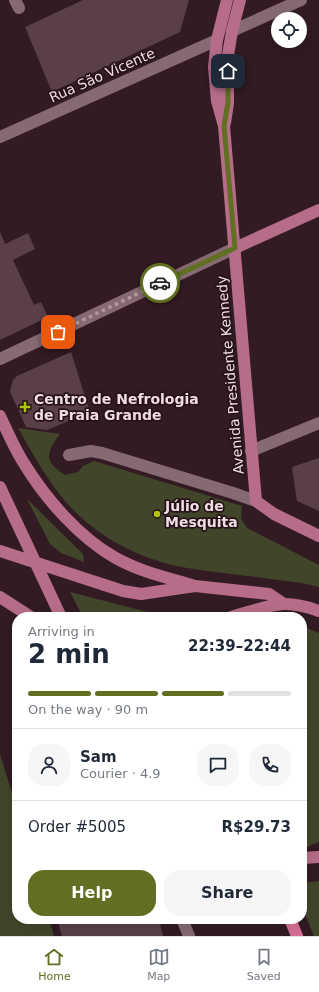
<!DOCTYPE html>
<html lang="en">
<head>
<meta charset="utf-8">
<style>
	body { margin:0; font-family:"DejaVu Sans",sans-serif; background:#f6f6f7; color:#1f2937; height:100vh; display:flex; flex-direction:column; font-size:15px; white-space:nowrap }
	* { box-sizing:border-box; margin:0 }
	p { font-size:13px; color:#747a83 }
	.icon { flex:none; width:22px; height:22px; fill:none; stroke:currentColor; stroke-width:2; stroke-linecap:round; stroke-linejoin:round }
	.map { position:relative; flex:1; overflow:hidden }
	.side { position:absolute; left:12px; top:612px; width:295px; height:312px; display:flex; flex-direction:column; background:#fff; border-radius:16px; box-shadow:0 4px 16px #0002 }
	.side>* { flex:none }
	.fabs { position:absolute; left:271px; top:12px; display:grid; gap:8px }
	.fabs a { display:grid; place-items:center; width:36px; height:36px; border-radius:50%; background:#fff; box-shadow:0 4px 16px #0002; font-size:20px }
	.pin { position:absolute; display:grid; place-items:center; width:34px; height:34px; color:#fff; margin:-17px; border-radius:8px; box-shadow:0 2px 6px #0006 }
	.courier { position:absolute; display:grid; place-items:center; width:40px; height:40px; margin:-20px; border:3px solid #606f21; border-radius:50%; background:#fff; color:#222; box-shadow:0 1px 5px #0007 }
	.head em { font-style:normal; font-weight:700 }
	.head div { display:flex; flex-direction:column-reverse }
	.head { display:flex; align-items:center; justify-content:space-between; height:68px; padding:0 16px }
	h1 { font-size:26px; font-weight:700; line-height:30px }
	.bar { display:grid; grid-template-columns:repeat(4,1fr); gap:6px 4px; align-content:center; height:48px; padding:0 16px }
	.bar i { height:5px; border-radius:3px; background:#e0e1e3 }
	.bar .selected { background:#606f21 }
	.bar p { grid-column:span 4 }
	.line { display:flex; align-items:center; gap:10px; padding:0 16px; border-top:1px solid #e0e1e3 }
	.line div { flex:1 }
	.round { display:grid; place-items:center; flex:none; width:42px; height:42px; border-radius:16px; background:#f6f6f7 }
	.primary-button { display:flex; gap:8px; margin-top:auto; padding:8px 16px }
	.primary-button a { flex:1; height:46px; border-radius:16px; background:#606f21; color:#fff; font-size:16px; font-weight:700; line-height:46px; text-align:center }
	.primary-button a+a { background:#f6f6f7; color:#1f2937 }
	.tabs { display:flex; justify-content:space-around; align-items:center; height:56px; border-top:1px solid #e0e1e3; background:#fff; font-size:11px; color:#747a83 }
	.tabs a { display:grid; justify-items:center; gap:2px }
	.tabs .selected { color:#606f21 }
	.map>svg:first-child { display:block }
</style>
</head>
<body>
<div class="map">
<svg width="319" height="936" viewBox="0 0 319 936">
	<rect width="100%" height="100%" fill="#321b23"/>
	<path fill="#41462b" d="M18 428 60 434C46 453 43 461 65 475L78 472 83 466 94 461 242 506 241 519 247 528 319 565V587L302 583C276 580 250 576 223 573 199 570 175 567 152 559 120 548 88 528 66 502 47 480 33 454 18 428Z
		M27 499 83 554 84 562 61 553 50 544Z
		M70 592 148 612 181 616 179 617H83Z
		M302 626 319 633V842L302 849Z
		M0 754 17 809V919H49L54 936H0Z
		M319 881V936H314L302 907V883Z"/>
	<path fill="#594048" d="M83 0H189L180 32 52 92 25 27Z
		M0 232 5 244 28 233 35 249 13 260 34 305 41 302 48 317 0 340Z
		M71 352 90 412 47 430 26 427 12 396 10 391 13 380 17 376Z
		M319 458V511L297 501 292 467Z
		M57 919H159L163 936H62Z"/>
	<g fill="none" stroke-linecap="round" stroke-linejoin="round">
		<path stroke="#866a73" stroke-width="12" d="M15 0 19 8
			M232 31 301 0
			M0 137 217 40
			M0 359 235 248
			M251 451 319 423
			M69 455 91 451 102 453 233 493 256 501
			M182 919 189 936"/>
		<path stroke="#b76d89" stroke-width="12" d="M227 0 217 40 214 67 217 101 224 126 256 501 274 514 319 536
			M225 123 228 103V55L232 31 240 0
			M235 248 319 210
			M0 416C8 433 15 450 25 465 46 499 79 537 114 557 138 571 165 577 192 585
			M0 487 61 617
			M0 551 123 591 141 594 195 586 269 594 284 604
			M0 597 31 617
			M231 617C245 613 271 604 285 604 297 604 308 607 319 611
			M302 858 319 857"/>
		<path stroke="#d86f97" stroke-width="12" d="M290 919 297 936"/>
	</g>
	<g fill="none" stroke-linecap="round" stroke-linejoin="round">
		<path stroke="#ac999f" stroke-width="4" stroke-dasharray="0 7.2" d="M58 332 160 283"/>
		<path stroke="#606f21" stroke-width="5" d="M160 283 235 248 224 126 228 103V71"/>
	</g>
	<g fill="#afc506" stroke="#27121a" stroke-width="1.5">
		<path d="M23 401h4v4h4v4h-4v4h-4v-4h-4v-4h4z"/>
		<circle cx="157" cy="514" r="4"/>
	</g>
	<g text-anchor="middle" stroke-width="3.5" stroke-linejoin="round" paint-order="stroke">
		<g font-size="14" fill="#eddde2" stroke="#27121a">
			<text transform="translate(102 75) rotate(-24)" y="5">Rua São Vicente</text>
			<text transform="translate(230 375) rotate(-95)" y="5">Avenida Presidente Kennedy</text>
		</g>
		<g font-size="14" font-weight="bold" fill="#eddde2" stroke="#27121a" text-anchor="start">
			<text x="34" y="404">Centro de Nefrologia<tspan x="34" dy="16">de Praia Grande</tspan></text>
			<text x="165" y="511">Júlio de<tspan x="165" dy="16">Mesquita</tspan></text>
		</g>
	</g>
</svg>
<div class="fabs">
<a><svg class="icon" aria-label="locate" viewBox="0 0 24 24"><circle cx="12" cy="12" r="6"/><path d="M12 2v4M12 18v4M2 12h4M18 12h4"/></svg></a>
</div>
<div class="pin" style="left:58px;top:332px;background:#ea580c"><svg class="icon" aria-label="bag" viewBox="0 0 24 24"><path d="M5 8h14l-1 12H6zM9 8a3 3 0 0 1 6 0"/></svg></div>
<div class="pin" style="left:228px;top:71px;background:#1f2937"><svg class="icon" aria-label="home" viewBox="0 0 24 24"><path d="M3 11l9-7 9 7M6 9v11h12V9"/></svg></div>
<div class="courier" style="left:160px;top:283px"><svg class="icon" aria-label="car" viewBox="0 0 24 24"><path d="M5 17H2v-5l4-1 3-4h7l3 4 3 1v5h-3M9 17h6M6 11h13"/><circle cx="7" cy="17" r="2"/><circle cx="17" cy="17" r="2"/></svg></div>
<section class="side">
<div class="head"><div><h1>2 min</h1><p>Arriving in</p></div><em>22:39–22:44</em></div>
<div class="bar"><i class="selected"></i><i class="selected"></i><i class="selected"></i><i></i><p>On the way · 90 m</p></div>
<div class="line" style="height:72px"><a class="round"><svg class="icon" aria-label="person" viewBox="0 0 24 24"><circle cx="12" cy="8" r="4"/><path d="M4 21q1-7 8-7t8 7"/></svg></a><div><b>Sam</b><p>Courier · 4.9</p></div><a class="round"><svg class="icon" aria-label="chat" viewBox="0 0 24 24"><path d="M4 5h16v11H9l-5 4z"/></svg></a><a class="round"><svg class="icon" aria-label="phone" viewBox="0 0 24 24"><path d="M5 4h4l2 5-3 2q2 4 5 5l2-3 5 2v4C11 20 4 13 5 4z"/></svg></a></div>
<div class="line" style="height:52px"><div>Order #5005</div><b>R$29.73</b></div>
<div class="primary-button"><a>Help</a><a>Share</a></div>
</section>
</div>
<nav class="tabs">
<a class="selected"><svg class="icon" aria-label="home" viewBox="0 0 24 24"><path d="M3 11l9-7 9 7M6 9v11h12V9"/></svg>Home</a>
<a><svg class="icon" aria-label="map" viewBox="0 0 24 24"><path d="M3 6l6-2 6 2 6-2v14l-6 2-6-2-6 2zM9 4v14M15 6v14"/></svg>Map</a>
<a><svg class="icon" aria-label="saved" viewBox="0 0 24 24"><path d="M7 4h10v16l-5-4-5 4z"/></svg>Saved</a>
</nav>
</body>
</html>
